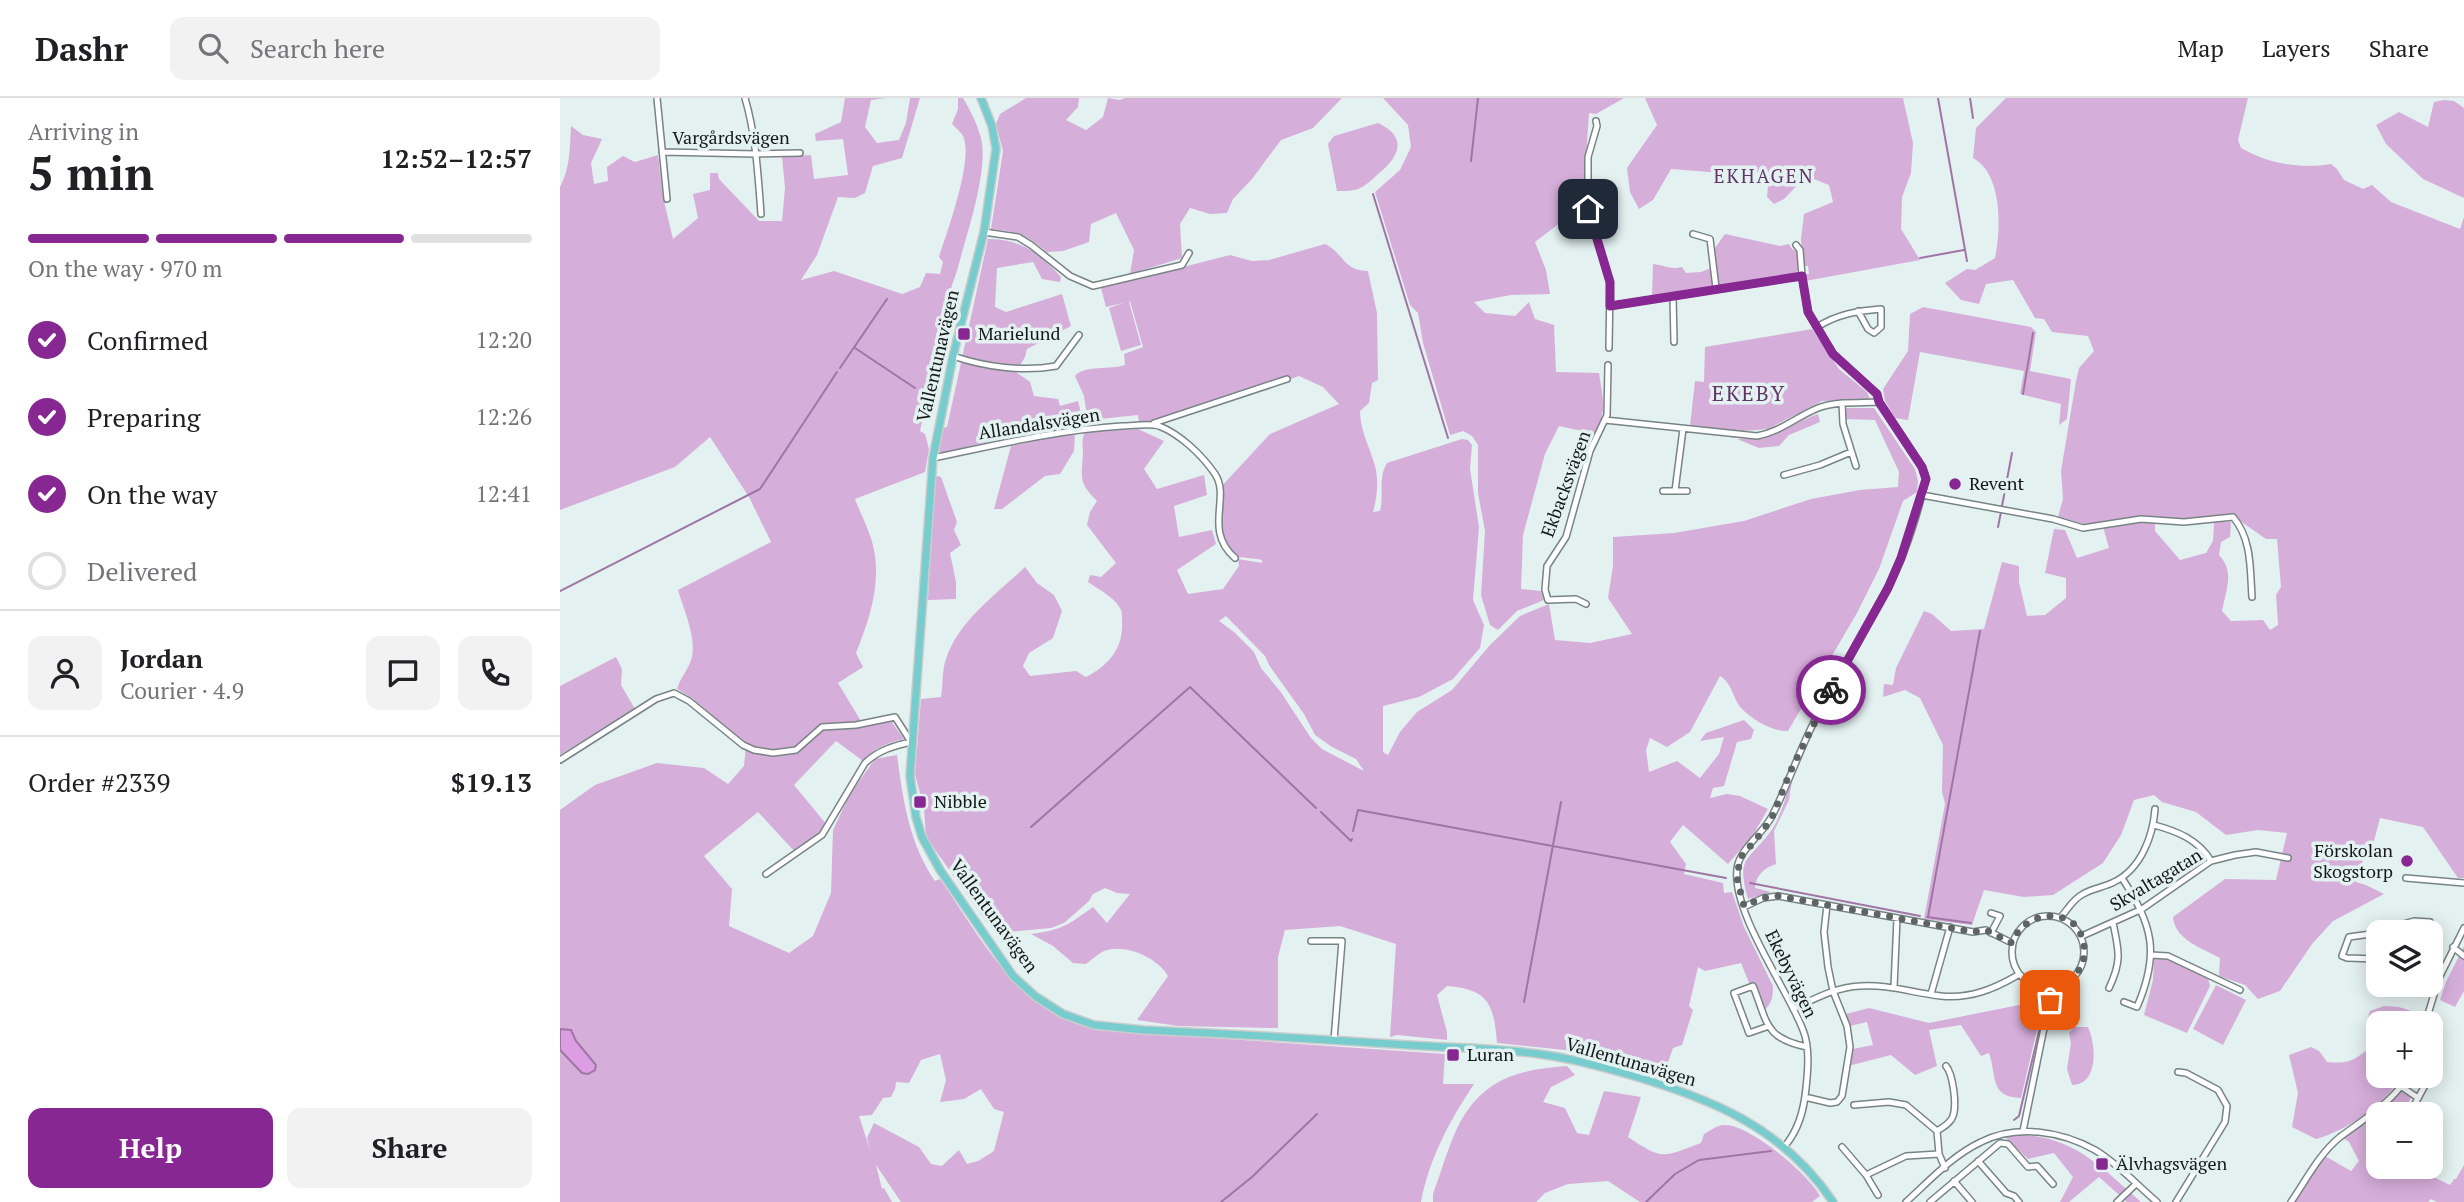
<!DOCTYPE html>
<html lang="en">
<head>
<meta charset="utf-8">
<style>
	body { margin:0; font-family:"PT Serif",serif; background:#f2f2f2; color:#202124; height:100vh; display:flex; flex-direction:column; font-size:26px; white-space:nowrap }
	* { box-sizing:border-box; margin:0 }
	p { font-size:23px; color:#757577 }
	.icon { flex:none; width:38px; height:38px; fill:none; stroke:currentColor; stroke-width:2; stroke-linecap:round; stroke-linejoin:round }
	.map { position:relative; flex:1; overflow:hidden }
	.drawer { display:flex; flex-direction:column; background:#fff; width:560px }
	.drawer>* { flex:none }
	.fabs { position:absolute; left:1806px; top:822px; display:grid; gap:14px }
	.fabs a { display:grid; place-items:center; width:77px; height:77px; border-radius:14px; background:#fff; box-shadow:0 4px 18px #0003; font-size:35px }
	.pin { position:absolute; display:grid; place-items:center; width:60px; height:60px; color:#fff; margin:-30px; border-radius:14px; box-shadow:0 4px 10px #0006 }
	.courier { position:absolute; display:grid; place-items:center; width:70px; height:70px; margin:-35px; border:5px solid #872892; border-radius:50%; background:#fff; color:#222; box-shadow:0 2px 9px #0007 }
	.summary em { font-style:normal; font-weight:600 }
	.summary div { display:flex; flex-direction:column-reverse }
	.summary { display:flex; align-items:center; justify-content:space-between; height:119px; padding:0 28px }
	h1 { font-size:46px; font-weight:600; line-height:52px }
	.bar { display:grid; grid-template-columns:repeat(4,1fr); gap:10px 7px; align-content:center; height:84px; padding:0 28px }
	.bar i { height:9px; border-radius:5px; background:#e0e0e0 }
	.bar .active { background:#872892 }
	.bar p { grid-column:span 4 }
	.line { display:flex; align-items:center; gap:18px; padding:0 28px; border-top:2px solid #e0e0e0 }
	.line div { flex:1 }
	.round { display:grid; place-items:center; flex:none; width:74px; height:74px; border-radius:14px; background:#f2f2f2 }
	ol { padding:0 28px; list-style:none }
	li { display:flex; align-items:center; gap:21px; height:77px }
	li p { margin-inline-start:auto }
	li .icon { padding:7px; border-radius:50%; background:#872892; color:#fff; stroke-width:4 }
	li:last-child { color:#757577 }
	li i { width:38px; height:38px; border:4px solid #e0e0e0; border-radius:50% }
	.button { display:flex; gap:14px; margin-top:auto; padding:14px 28px }
	.button a { flex:1; height:80px; border-radius:14px; background:#872892; color:#fff; font-size:28px; font-weight:600; line-height:80px; text-align:center }
	.button a+a { background:#f2f2f2; color:#202124 }
	header { display:flex; align-items:center; gap:42px; box-sizing:border-box; height:98px; padding:0 35px; background:#fff; border-bottom:2px solid #e0e0e0 }
	header strong { font-size:33px }
	nav { display:flex; gap:38px; margin-inline-start:auto; font-size:24px }
	.search { width:490px; height:63px; background:#f2f2f2; display:flex; align-items:center; gap:18px; box-sizing:border-box; padding:0 24px; border-radius:14px; color:#757577; font-size:26px }
	main { display:flex; flex:1; min-height:0 }
	.map>svg:first-child { display:block }
</style>
</head>
<body>
<header>
<strong>Dashr</strong>
<div class="search"><svg class="icon" aria-label="search" viewBox="0 0 24 24"><circle cx="10" cy="10" r="6"/><path d="M15 15l6 6"/></svg>Search here</div>
<nav><a>Map</a><a>Layers</a><a>Share</a></nav>
</header>
<main>
<section class="drawer">
<div class="summary"><div><h1>5 min</h1><p>Arriving in</p></div><em>12:52–12:57</em></div>
<div class="bar"><i class="active"></i><i class="active"></i><i class="active"></i><i></i><p>On the way · 970 m</p></div>
<ol>
<li><svg class="icon" aria-label="check" viewBox="0 0 24 24"><path d="M5 12l5 5 9-10"/></svg>Confirmed<p>12:20</p></li>
<li><svg class="icon" aria-label="check" viewBox="0 0 24 24"><path d="M5 12l5 5 9-10"/></svg>Preparing<p>12:26</p></li>
<li><svg class="icon" aria-label="check" viewBox="0 0 24 24"><path d="M5 12l5 5 9-10"/></svg>On the way<p>12:41</p></li>
<li><i></i>Delivered</li>
</ol>
<div class="line" style="height:126px"><a class="round"><svg class="icon" aria-label="person" viewBox="0 0 24 24"><circle cx="12" cy="8" r="4"/><path d="M4 21q1-7 8-7t8 7"/></svg></a><div><b>Jordan</b><p>Courier · 4.9</p></div><a class="round"><svg class="icon" aria-label="chat" viewBox="0 0 24 24"><path d="M4 5h16v11H9l-5 4z"/></svg></a><a class="round"><svg class="icon" aria-label="phone" viewBox="0 0 24 24"><path d="M5 4h4l2 5-3 2q2 4 5 5l2-3 5 2v4C11 20 4 13 5 4z"/></svg></a></div>
<div class="line" style="height:91px"><div>Order #2339</div><b>$19.13</b></div>
<div class="button"><a>Help</a><a>Share</a></div>
</section>
<div class="map">
<svg width="1904" height="1104" viewBox="0 0 1904 1104">
	<rect width="100%" height="100%" fill="#e4f1f1"/>
	<path fill="#d6aeda" fill-rule="evenodd" d="M285 0H326L311 2 305 29 317 45 339 42 346 25 350 0H360L342 60 313 68 305 95 295 100 278 99 257 157 241 182 274 173 342 196 360 189 366 175 380 176 383 164 379 159C387 134 414 61 403 38 401 34 395 29 392 26L398 11V0H403C410 12 417 25 421 40 429 73 406 138 397 173L392 187 360 333 365 336 369 351 365 374 295 401C301 417 311 435 314 452 321 487 309 523 296 555L303 569 278 585 304 628 331 623 344 641C327 645 314 650 303 663L276 643 234 687 267 727 261 736 235 754 198 714 144 758 172 791 169 828 229 855 253 838 271 795 273 732 290 696 315 661 337 657C343 702 349 745 375 783L380 781C414 830 446 891 500 919 511 925 524 928 536 932L885 956 883 986H914C890 1022 869 1061 861 1104H341L316 1067 322 1091 324 1090 332 1104H0V712L35 687 97 665 144 670 168 686 184 668 186 647 132 600 117 591C120 581 126 574 130 565 139 544 124 513 118 492L211 444 189 399 150 339 115 369 0 412V89C10 71 10 49 11 28L23 37 42 41 31 65 34 86 48 83 47 69 63 58 75 64 98 57 103 99 113 141 138 120 133 96 150 92V75H158L159 81 199 123H222L225 90 222 59 251 57 254 81 288 77 283 41 256 43 255 36 281 24ZM380 956 386 982 380 1004 404 1001 421 991 434 1011 444 1014 434 1053 418 1063 407 1066 399 1052 382 1068 371 1066 359 1049 314 1025 307 1040 311 1055 299 1018 312 1017 323 1000 331 999 335 991 336 984 349 985 361 962Z
		M466 0H519L518 9 506 22 526 32 543 19 548 0 560 2 565 0H782L753 30 721 42 692 81 673 101 667 115 650 116 630 110 620 126 622 160 570 176 574 152 556 115 531 126 529 144 503 153 487 154C466 136 458 134 431 131L443 53 436 26 440 16Z
		M823 0H1064L1036 16 1029 15 1026 59V115L1014 114 975 144 986 172 990 196 951 197 914 204 925 215 955 218 969 204 975 221 994 227 996 274 1039 275C1043 302 1047 310 1036 336L999 328 985 356 963 437 961 491 981 493 984 502 957 513 938 532 930 527 921 497 925 433 918 395V347L912 338 903 333 890 337 863 245 858 215 850 207 815 94 840 72 851 49 848 27Z
		M1085 0H1343L1353 45 1351 75 1342 99 1341 131 1360 162 1245 183 1244 176H1249L1248 168H1243L1241 141 1244 116 1273 104 1269 87 1246 78 1224 101 1214 106 1207 99 1209 77 1182 70 1150 74 1111 71 1093 102 1079 111 1070 94 1067 70 1097 27Z
		M1446 0H1688L1678 42 1681 50C1709 66 1740 71 1771 66L1777 71 1784 82 1803 91 1812 87 1831 104 1900 131 1904 119V780H1898L1863 729 1820 720 1814 743 1808 747 1796 784 1806 787 1824 796 1773 823 1752 846 1720 893 1698 901 1685 887 1659 878 1660 860C1642 850 1615 842 1613 819L1665 781 1716 782 1727 735 1698 732 1666 737 1636 714 1602 704 1594 697 1574 702 1561 737 1543 765 1493 797 1464 799 1424 792 1412 827 1364 821 1385 706 1382 694 1383 647 1360 600 1345 592 1323 599 1324 586 1333 587 1336 570 1364 513 1372 516 1391 533 1424 531 1442 464 1459 468V484L1467 518 1485 517 1506 500V480L1485 475 1494 431 1505 432 1517 460 1549 450 1542 425 1524 426 1498 419 1503 401 1501 373 1516 283 1519 270 1534 253 1528 238 1492 234 1484 221 1475 220 1453 182 1426 186 1419 206 1401 202 1385 185 1407 171 1415 172 1435 160C1441 132 1443 76 1413 60L1416 30ZM1673 418 1706 441H1717L1721 489 1716 497 1718 527 1710 532 1703 522 1671 523 1662 513C1666 491 1675 474 1659 457L1661 444 1670 439 1671 424H1654L1653 443 1646 455 1620 462 1595 433V421L1624 422Z
		M1884 2 1894 3 1904 10V100L1863 81 1826 46 1816 27 1839 14 1868 29 1874 4Z
		M818 25C848 39 840 59 818 76 812 82 803 90 795 92 790 93 783 93 777 93L768 46 774 38Z
		M1165 136 1220 148 1229 146 1232 151 1238 154V172L1235 175 1158 187 1155 150Z
		M428 141C461 141 479 155 501 179L500 184 482 181 473 164 437 170 435 209 446 214 502 196 511 228 467 251 465 259 456 274 470 284 474 298 498 301 500 308 518 303 524 327 457 337 382 355 379 353 381 330 387 329Z
		M765 146C785 156 782 172 808 173L817 215 818 282 812 285 809 305 800 313C800 333 810 349 815 368 819 383 817 400 813 414L820 413C824 397 818 379 827 365L902 341 908 342 912 347 910 371 919 429 913 502 924 527 920 550 893 581 859 599 823 608V654L828 657 840 634 857 614 892 592 930 547 960 518 989 506 995 542 1030 545 1072 536 1048 500 1053 468V439L1114 435 1184 423 1251 401 1300 392 1338 389 1339 374 1315 322 1286 321 1285 310H1314L1355 371 1358 383 1357 394 1343 403 1319 471 1297 515 1228 633C1213 634 1193 622 1182 611 1172 600 1173 586 1160 578L1130 634 1107 649 1090 640 1086 652 1089 674 1117 663 1140 680 1159 656 1164 639 1140 643 1146 635 1184 622 1194 632 1191 641 1177 644 1164 688 1153 690 1150 700 1167 696 1180 698 1208 711 1193 737 1168 766 1123 727 1110 744 1126 766 1124 776 1163 785 1164 795 1172 794 1184 829 1213 888C1213 899 1212 904 1205 912L1194 886 1190 887 1181 865 1145 873 1138 869 1129 908 1133 912 1122 947 1113 950 1102 981 1014 953 937 945C934 906 928 891 887 888L877 897 887 934V942L837 937 830 939 836 846 780 828 725 832 718 859V930L618 928 577 922 608 878C598 860 565 845 544 853 538 856 531 862 526 866L513 865 493 848 471 836C502 832 508 827 533 809L547 825 570 796 557 795 545 790 533 796 529 803 504 825 491 830 449 834 427 825 366 739 364 711 355 676 361 601 381 599C383 587 382 572 386 561 399 522 437 496 465 469L477 485 494 497 502 513 493 540 469 555 463 568 470 578 516 573 526 579C548 568 564 550 562 523 562 522 562 514 561 512 556 500 538 491 528 484L530 477 541 479 556 465 527 427 530 414 537 403C519 385 521 381 523 356 523 348 521 342 525 334L578 331 604 343 584 371 597 391 644 377 647 397 614 408 619 439 652 432 656 446 617 472 628 496 663 491 679 468 678 461 702 465V462C694 460 681 460 674 458 657 452 660 405 660 390L710 336 779 306 763 289 739 278 731 281 729 278 588 324 579 325 578 317 531 322 527 318 524 298 515 278C524 267 550 272 565 267L564 256 583 249 570 203 569 204 581 247 561 253 549 210 563 205 546 209 541 190 670 157 692 163 709 162ZM666 518 705 558 709 567 744 616 755 637 772 649 796 661 804 673 762 651 751 640 720 593 701 570 694 554 674 534 659 523Z
		M1093 166C1104 167 1110 172 1122 169L1126 175 1141 174 1151 170 1153 188 1092 198Z
		M1363 209 1471 229 1476 234 1470 273 1511 281 1507 321 1499 327 1501 306 1460 296 1464 273 1360 254 1348 322 1335 320 1325 303 1323 291 1348 253 1350 216Z
		M1252 231 1279 271 1307 294 1310 301 1262 303 1208 331 1183 333 1130 328 1135 283 1144 284 1145 249Z
		M1258 316 1260 324 1229 337 1219 348 1199 350 1177 341C1214 342 1226 328 1258 316Z
		M515 334 514 353 500 376 485 378 442 411H434L451 348Z
		M377 378 381 379 397 424 394 432 401 447 390 455 396 484V501L368 502 374 381Z
		M56 559 62 571 61 587 75 611 0 657V588Z
		M1232 681 1229 702 1214 733 1216 766C1204 770 1196 777 1195 790L1211 794 1188 801C1176 758 1188 764 1211 733 1221 719 1226 697 1232 681Z
		M1904 848V893L1895 909 1880 902 1886 884Z
		M1594 860 1607 861 1648 880 1650 888 1627 935 1584 917 1593 882Z
		M1656 887 1686 902 1663 947 1633 931Z
		M1484 902 1461 1000C1429 999 1437 978 1429 955L1421 958 1401 927 1369 932 1377 968 1355 977 1331 957 1288 968 1293 951 1313 947 1307 924 1290 928 1286 916 1309 910 1369 925Z
		M1824 908 1839 909 1861 916 1859 926H1832L1825 917 1807 922 1810 913Z
		M1514 929H1528C1536 946 1539 987 1512 987L1507 971 1511 945 1509 935Z
		M1818 945V978H1842C1824 1007 1788 1032 1756 1041L1732 1029 1738 995 1729 957 1751 949 1759 953 1767 964C1796 967 1797 957 1818 945Z
		M1007 968 1015 977 991 989 983 1004 1005 1010 1017 1035 1029 1037 1044 993 1081 999 1068 1039C1104 1063 1102 1059 1141 1045L1144 1036C1150 1033 1157 1027 1164 1027 1190 1026 1249 1077 1260 1098L1252 1104H1080L1048 1083 1008 1086 985 1095 976 1104H873V1096C881 1075 891 1039 902 1021 926 979 963 971 1007 968Z
		M1840 993 1851 999 1842 1017H1818V1069H1844L1865 1079 1867 1076 1890 1087 1894 1081H1896L1904 1067V1104H1877L1871 1101 1868 1104H1735L1765 1058 1791 1073 1799 1063 1789 1044 1783 1040 1804 1025Z
		M1459 1037C1514 1038 1542 1070 1581 1104H1567L1539 1079 1509 1104H1500L1513 1079 1494 1055 1468 1061 1445 1039Z"/>
	<path fill="#dc9de3" stroke="#a075a6" stroke-width="2" d="M0 931 11 932 16 943 36 967 35 972 28 976 22 975 0 952Z"/>
	<g fill="none" stroke-linecap="round" stroke-linejoin="round">
		<path stroke="#a075a6" stroke-width="2" d="M1378 0 1407 163
			M1410 0 1413 20
			M911 63 918 0
			M813 96 888 340
			M1360 160 1404 152
			M295 250 355 290
			M280 270 327 201
			M1463 296 1473 235
			M1442 408 1452 355
			M1438 429 1441 414
			M0 493 200 391 277 274
			M761 714 791 743 792 741
			M471 729 630 589 756 710
			M793 733 798 712 1166 780
			M1190 785 1360 818
			M1367 819 1411 825
			M1368 819 1420 533
			M964 904 1001 704
			M1454 1022 1459 1018 1486 904
			M661 1104 692 1079 757 1016
			M1086 1104 1115 1076 1139 1062 1211 1053"/>
		<defs>
			<path id="minor" d="M97 0 107 101
				M185 0C196 38 198 77 201 116
				M1036 23 1037 28 1028 59V111L1050 185 1049 250
				M102 54 196 56 240 55
				M424 134 458 139 471 147 510 178 533 188 622 167 629 155
				M1133 136 1150 141 1156 190
				M1236 147 1240 152 1242 178
				M1113 198 1114 244
				M1050 208 1242 178 1248 214 1273 256 1317 296 1319 304 1362 369 1366 381C1357 418 1345 458 1327 491 1303 537 1276 580 1253 626 1238 656 1227 689 1212 718 1203 736 1179 751 1177 771 1172 815 1227 890 1243 932 1250 949 1248 972 1246 990 1244 1012 1239 1031 1225 1048
				M1257 229C1278 216 1297 213 1321 211V229L1314 235 1308 231 1298 213
				M393 258C425 269 463 274 496 268L519 237
				M1282 305 1283 326 1296 368
				M1045 322 1197 338C1220 334 1236 319 1258 310 1277 303 1299 305 1319 304
				M594 325 727 281
				M373 360C436 347 497 332 562 328 573 328 588 325 599 328 620 336 642 357 655 376 671 400 643 432 675 460
				M1224 377 1260 367 1291 354
				M1103 393H1127
				M1115 393 1123 331
				M1362 397 1493 421 1523 430 1581 421 1624 424 1673 419C1692 441 1690 471 1692 499
				M1026 506 1016 501 988 502 985 492 987 468 1006 439 1030 353 1047 317 1048 267
				M0 662 96 601 114 595 129 603 183 647 194 652 213 655 236 652 262 629 296 627 335 619 351 644C333 648 319 652 305 665L262 737 206 776
				M1594 727C1617 733 1639 742 1651 763
				M1562 780C1593 828 1600 855 1577 909L1564 904
				M1846 780 1904 785
				M1184 809 1203 800 1218 798 1413 834 1426 832 1452 845
				M1431 815 1440 818 1431 835
				M1452 854a36 36 0 1 1 72 0a36 36 0 1 1-72 0Z
				M1501 819C1508 811 1513 801 1523 796 1533 790 1545 789 1554 784 1581 771 1593 738 1595 711
				M1818 835 1789 839 1782 858 1787 860 1818 861
				M1839 835 1840 827 1854 823 1870 824 1866 835
				M1522 838 1582 811 1651 763 1675 757 1696 754 1728 760
				M751 843H782L774 942
				M1893 849 1904 858
				M1591 857 1608 858 1680 892
				M1334 889 1337 820
				M1549 890C1562 863 1559 853 1553 825
				M1371 896 1390 829
				M1233 911C1254 901 1276 889 1300 888 1328 886 1353 895 1381 898 1410 901 1434 891 1458 877
				M1865 926 1879 880 1904 830
				M1209 928 1189 935 1174 895 1193 888C1208 925 1204 940 1247 949
				M1842 989 1858 1000
				M1245 999 1270 1005 1277 1004 1282 998 1290 949 1287 928 1273 893 1268 869 1264 834 1267 807
				M1294 1007 1329 1004 1346 1007 1377 1033 1379 1056
				M1849 1017 1870 978
				M1377 1033C1383 1029 1391 1025 1393 1018 1397 1007 1393 976 1386 968
				M1463 1033 1492 891
				M1282 1049 1306 1077 1318 1097
				M1418 1063 1446 1095 1454 1098 1459 1104
				M1306 1077 1346 1058 1379 1056 1385 1070
				M1394 1083 1412 1104
				M1346 1104C1369 1083 1393 1057 1421 1044 1457 1026 1501 1033 1535 1052 1557 1065 1577 1087 1597 1104
				M1370 1104 1440 1045 1448 1046 1468 1069 1477 1068 1493 1086
				M1557 1104 1576 1086
				M1616 1104 1665 1024 1667 1008 1658 992 1626 975 1618 974
				M1731 1104C1746 1082 1759 1056 1780 1039 1804 1021 1832 1005 1848 978"/>
			<path id="major" d="M421 0 432 28 436 51 424 134 393 258 373 360 350 678 356 719 362 739 380 772 453 878 475 898 503 916 534 927 584 932C672 936 760 941 848 947 892 950 936 950 979 956 1010 960 1038 968 1067 976 1150 1000 1223 1029 1273 1104"/>
		</defs>
		<use href="#minor" stroke="#788484" stroke-width="8"/>
		<use href="#major" stroke="#cbcccc" stroke-width="10"/>
		<use href="#minor" stroke="#fff" stroke-width="5"/>
		<use href="#major" stroke="#77ccce" stroke-width="7"/>
	</g>
	<g fill="none" stroke-linecap="round" stroke-linejoin="round">
		<path stroke="#5d6464" stroke-width="7" stroke-dasharray="0 12.6" d="M1271 592 1231 672 1213 717 1203 733 1180 760 1177 780 1184 808 1202 800 1218 798 1413 834 1426 832 1452 845C1460 822 1490 810 1511 824 1519 829 1522 838 1524 847 1527 870 1512 885 1492 891L1490 902"/>
		<path stroke="#872892" stroke-width="9" d="M1028 111 1050 184V208L1242 178 1248 214 1273 256 1317 296 1319 304 1362 369 1366 381 1341 460 1328 490 1271 592"/>
	</g>
	<g fill="#872892" stroke="#e4f1f1" stroke-width="2.5">
		<rect x="397" y="229" width="14" height="14" rx="3.5"/>
		<circle cx="1395" cy="386" r="7"/>
		<rect x="353" y="697" width="14" height="14" rx="3.5"/>
		<circle cx="1847" cy="763" r="7"/>
		<rect x="886" y="950" width="14" height="14" rx="3.5"/>
		<rect x="1535" y="1059" width="14" height="14" rx="3.5"/>
	</g>
	<g text-anchor="middle" stroke-width="7" stroke-linejoin="round" paint-order="stroke">
		<g font-size="18" fill="#141818" stroke="#e4f1f1">
			<text x="171" y="46">Vargårdsvägen</text>
			<text transform="translate(378 258) rotate(-77)" y="6">Vallentunavägen</text>
			<text transform="translate(479 326) rotate(-9)" y="6">Allandalsvägen</text>
			<text transform="translate(1006 386) rotate(-70)" y="6">Ekbacksvägen</text>
			<text transform="translate(1596 782) rotate(-31)" y="6">Skvaltagatan</text>
			<text transform="translate(434 818) rotate(54)" y="6">Vallentunavägen</text>
			<text transform="translate(1231 876) rotate(64)" y="6">Ekebyvägen</text>
			<text transform="translate(1071 964) rotate(16)" y="6">Vallentunavägen</text>
		</g>
		<g font-size="18" fill="#141818" stroke="#e4f1f1" text-anchor="start">
			<text x="418" y="242">Marielund</text>
			<text x="1409" y="392">Revent</text>
			<text x="374" y="710">Nibble</text>
			<text x="1833" y="759" text-anchor="end">Förskolan<tspan x="1833" dy="21">Skogstorp</tspan></text>
			<text x="907" y="963">Luran</text>
			<text x="1556" y="1072">Älvhagsvägen</text>
		</g>
		<g font-size="19" letter-spacing="2" fill="#623367" stroke="#e4f1f1">
			<text x="1204" y="85">EKHAGEN</text>
		</g>
		<g font-size="21" letter-spacing="2" fill="#623367" stroke="#e4f1f1">
			<text x="1189" y="303">EKEBY</text>
		</g>
	</g>
</svg>
<div class="fabs">
<a><svg class="icon" aria-label="layers" viewBox="0 0 24 24"><path d="M12 4l9 5-9 5-9-5zM3 14l9 5 9-5"/></svg></a>
<a>+</a>
<a>−</a>
</div>
<div class="pin" style="left:1490px;top:902px;background:#ea580c"><svg class="icon" aria-label="bag" viewBox="0 0 24 24"><path d="M5 8h14l-1 12H6zM9 8a3 3 0 0 1 6 0"/></svg></div>
<div class="pin" style="left:1028px;top:111px;background:#1f2937"><svg class="icon" aria-label="home" viewBox="0 0 24 24"><path d="M3 11l9-7 9 7M6 9v11h12V9"/></svg></div>
<div class="courier" style="left:1271px;top:592px"><svg class="icon" aria-label="bike" viewBox="0 0 24 24"><circle cx="6" cy="16" r="4"/><circle cx="18" cy="16" r="4"/><path d="M6 16l4-8h5l3 8M10 8l3 8H6M13 5h3"/></svg></div>
</div>
</main>
</body>
</html>
